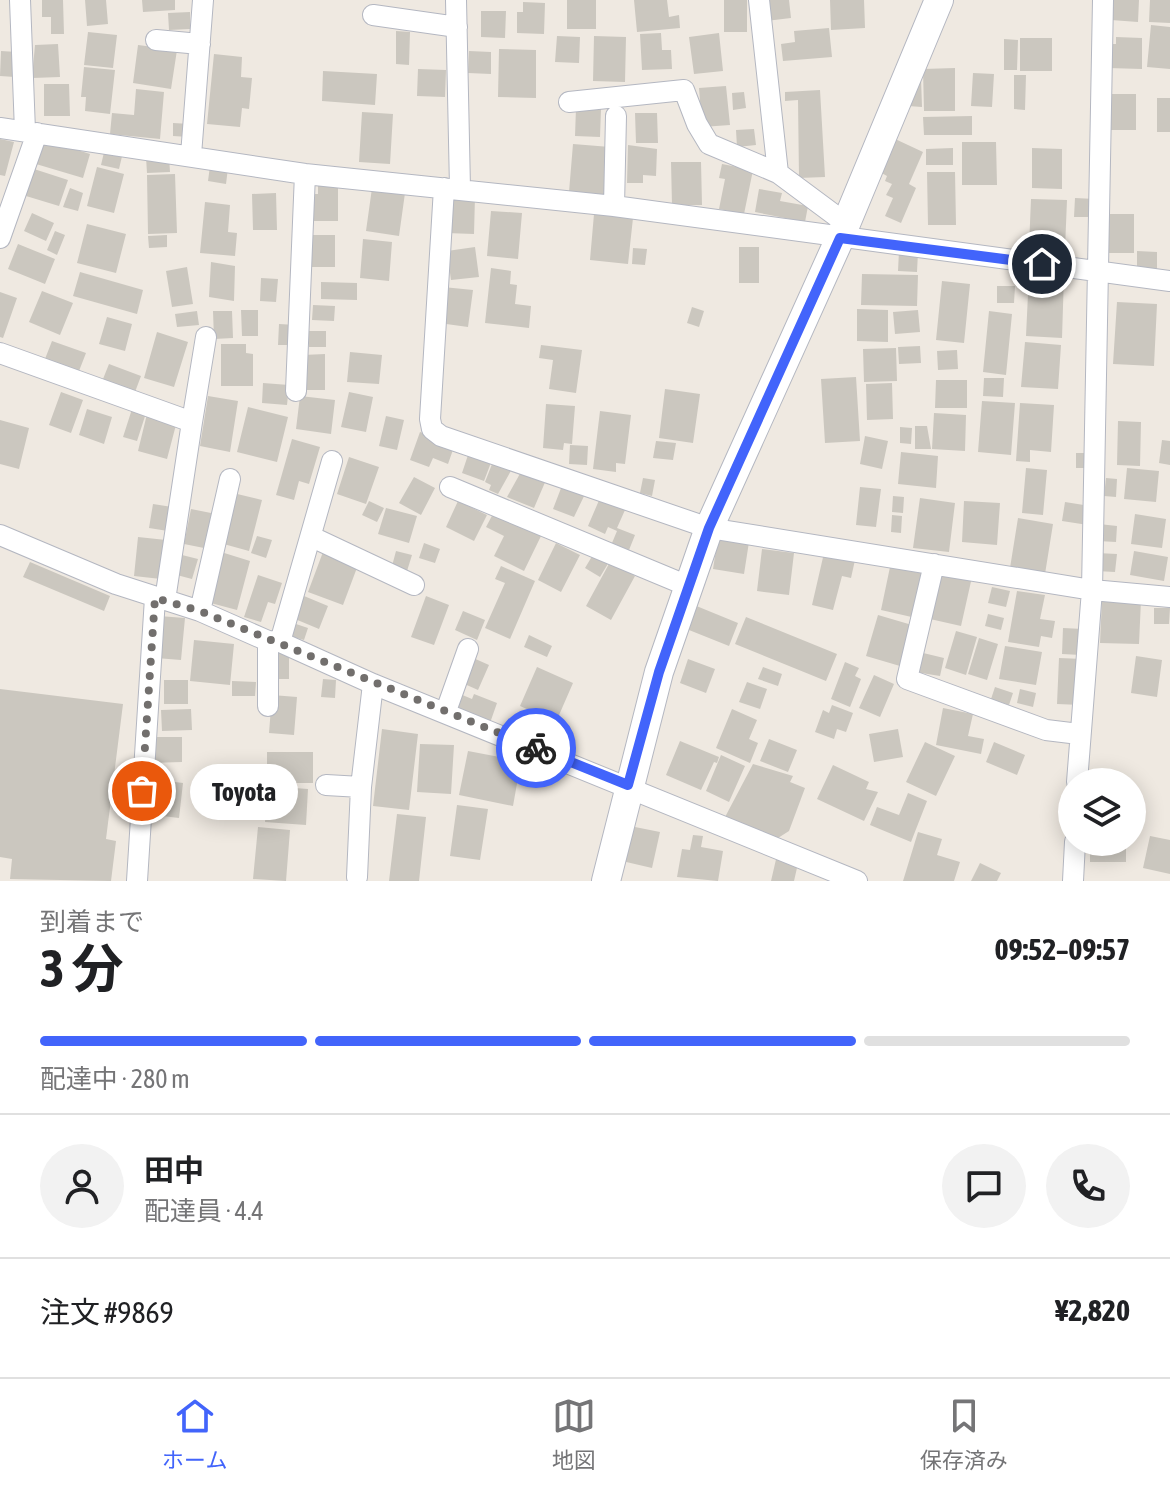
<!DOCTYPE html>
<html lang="ja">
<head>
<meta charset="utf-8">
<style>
	body { margin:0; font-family:"Asap Condensed","Noto Sans JP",sans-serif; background:#f2f2f2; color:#202124; height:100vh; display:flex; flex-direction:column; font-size:30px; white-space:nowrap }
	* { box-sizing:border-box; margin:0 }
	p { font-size:26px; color:#757577 }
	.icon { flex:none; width:44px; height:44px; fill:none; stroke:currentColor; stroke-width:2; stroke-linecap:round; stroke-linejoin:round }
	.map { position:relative; height:881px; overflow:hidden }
	.sheet { display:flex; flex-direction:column; background:#fff; flex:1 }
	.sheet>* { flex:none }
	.controls { position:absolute; left:1058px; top:768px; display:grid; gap:16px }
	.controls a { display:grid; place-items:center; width:88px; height:88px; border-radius:50%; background:#fff; box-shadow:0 4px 20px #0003; font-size:40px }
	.pin { position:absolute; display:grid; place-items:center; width:68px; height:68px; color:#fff; margin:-34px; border:4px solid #fff; border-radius:50%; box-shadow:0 2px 8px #0007 }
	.courier { position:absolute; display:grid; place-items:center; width:80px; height:80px; margin:-40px; border:6px solid #4264fb; border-radius:50%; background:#fff; color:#222; box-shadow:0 2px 10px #0007 }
	.bubble { position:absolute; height:56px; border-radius:28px; background:#fff; box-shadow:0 4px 20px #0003; font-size:26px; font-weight:700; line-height:56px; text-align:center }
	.headline em { font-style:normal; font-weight:700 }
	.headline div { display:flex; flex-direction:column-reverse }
	.headline { display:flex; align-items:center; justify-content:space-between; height:136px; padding:0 40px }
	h1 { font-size:52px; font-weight:700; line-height:60px }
	.bar { display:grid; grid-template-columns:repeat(4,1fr); gap:12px 8px; align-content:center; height:96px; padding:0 40px }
	.bar i { height:10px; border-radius:6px; background:#e0e0e0 }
	.bar .selected { background:#4264fb }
	.bar p { grid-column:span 4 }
	.line { display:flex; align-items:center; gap:20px; padding:0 40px; border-top:2px solid #e0e0e0 }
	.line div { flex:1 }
	.round { display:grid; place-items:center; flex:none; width:84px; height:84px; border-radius:42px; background:#f2f2f2 }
	.tab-bar { display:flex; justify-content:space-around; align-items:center; height:112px; border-top:2px solid #e0e0e0; background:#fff; font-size:22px; color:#757577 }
	.tab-bar a { display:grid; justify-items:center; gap:4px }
	.tab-bar .selected { color:#4264fb }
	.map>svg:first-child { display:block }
</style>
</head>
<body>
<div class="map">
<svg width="1170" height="881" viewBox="0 0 1170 881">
	<rect width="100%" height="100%" fill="#efe9e1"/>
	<path fill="#cbc7bf" d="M42 0H63L64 34H51V17H42Z
		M85 0H106L108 24 87 26Z
		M142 0H175V10L143 12Z
		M567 0H596V29H567Z
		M634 0H667L669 17 679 15 680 28 637 32Z
		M724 0H747V32H724Z
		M764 0H789L791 18 766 21Z
		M830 0H864L865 28 831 30Z
		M1113 0H1139L1138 22 1111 20Z
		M1150 0H1170V23L1149 22Z
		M523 2 545 3 544 34 517 33V12H523Z
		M481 11H506L505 38 481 37Z
		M190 12V29L169 30 168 13Z
		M1151 25 1170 27V69L1147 67Z
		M829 28 832 57 783 61 781 44 795 42 794 31Z
		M396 31 410 32 409 65 396 64Z
		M88 32 117 35 113 68 84 65Z
		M661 33 662 50H671L672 69 642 70 640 34Z
		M719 33 723 71 694 74 689 37Z
		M557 36 580 37 579 63 555 62Z
		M594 36 626 37 625 82 593 81Z
		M1116 37 1142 38V69L1108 68 1109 44H1116Z
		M1020 38H1052V71H1020Z
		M1004 39 1018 40 1017 70H1004Z
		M58 44 60 77 32 78 35 45Z
		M138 45 177 50 171 89 133 83Z
		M499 49 536 50V98L498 97Z
		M1 51 17 52 15 77 0 76Z
		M469 51 491 52V74L468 73Z
		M214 54 242 57 241 77 252 78 249 109 242 108 240 127 207 124Z
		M84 67 115 70 110 114 85 111 86 97H81Z
		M955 68V111H924L923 69Z
		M418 69 446 70 445 97 417 96Z
		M323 71 377 74 375 105 322 101Z
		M973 73 994 74 992 107 971 106Z
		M1014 75H1026L1025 110 1014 109Z
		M921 78 922 107 908 106Z
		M44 84H69L70 116H44Z
		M726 86 730 125 702 127 699 88Z
		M136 89 164 92 160 139 110 134 112 113 134 115Z
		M820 90 825 177 799 178 798 100 785 101V92Z
		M744 92 746 108 733 110 732 93Z
		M1103 94H1136V130H1103Z
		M1157 98H1170V132H1157Z
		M576 108 601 109 600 137 575 136Z
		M362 112 393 114 390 164 359 162Z
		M635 113H657L658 143H636Z
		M972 116V135H924L923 117Z
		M173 123 190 124 189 137 173 136Z
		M754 129 756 145 737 147 736 130Z
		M893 138 923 152 909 184 916 188 901 223 885 216 893 198 886 195 892 184 885 181 887 176 878 171Z
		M0 139 14 142 5 176 0 175Z
		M43 139 90 154 83 178 36 164Z
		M962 142H996L997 185H962Z
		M106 144 124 148 119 169 101 165Z
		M573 144 610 147 606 195 569 192Z
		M628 145 657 149 656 176 643 175V183H627Z
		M953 148V165H926V149Z
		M1032 148 1062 149V189L1032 188Z
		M169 156 170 172 147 173 146 157Z
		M671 162H701L702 205H672Z
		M722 164 753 170 744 214 719 209 725 179 719 178Z
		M210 166 228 168 226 184 208 181Z
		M97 167 124 174 114 213 87 206Z
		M34 169 68 180 59 206 26 196Z
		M927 172H955L956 225H928Z
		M175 174 177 233 148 234 147 175Z
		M318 183H338V221H308V194H318Z
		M70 188 83 193 78 211 63 207Z
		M372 188 405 193 399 236 366 231Z
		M759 189 782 193 780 201 808 206 805 222 755 212Z
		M276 193 277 230H253L252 194Z
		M447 196H475L474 234 446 233Z
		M1075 198 1095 199V217H1074Z
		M1031 199 1067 200 1065 249 1029 247Z
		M205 202 230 205 228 232 237 233 235 256 200 253Z
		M491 211 522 213 518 259 487 256Z
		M32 213 54 223 46 241 24 231Z
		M594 214 633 218 628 264 590 260Z
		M1109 214H1134V253H1109Z
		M87 224 126 234 116 273 77 263Z
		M55 231 65 235 57 255 47 250Z
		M167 235V247L149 248 148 236Z
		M306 235H335V267H305Z
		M363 239 392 242 389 281 360 278Z
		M18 244 55 259 45 284 8 269Z
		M475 247 479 277 451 280 447 251Z
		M739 247H759V283H739Z
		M633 248 647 249 645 265 632 264Z
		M899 251 918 252 917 272 898 271Z
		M1137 251 1157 252V271L1137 270Z
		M211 262 235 266 234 301 209 297Z
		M187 267 193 304 172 307 166 271Z
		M491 268 511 271 510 284 517 285 515 304 531 306 529 328 485 323Z
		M80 272 143 290 137 314 73 296Z
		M1029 273 1064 275 1062 338 1026 336Z
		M862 274 918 275 917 306 861 305Z
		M261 278 278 279 276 302 260 301Z
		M942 281 970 284 964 343 936 340Z
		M321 282 357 283V300L321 299Z
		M997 286H1015L1014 303H997Z
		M443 287 473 290 468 327 439 323Z
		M42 291 73 303 60 335 29 322Z
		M0 292 17 298 3 338 0 337Z
		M1117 302 1157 304 1154 366 1113 364Z
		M313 305 335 306 334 321 312 320Z
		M692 307 704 311 699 327 687 323Z
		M857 309 888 310V342L857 341Z
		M241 310H258V336H242Z
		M918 310 920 332 895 334 893 312Z
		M197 311 199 325 177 327 175 314Z
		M213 311H232L233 338 214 339Z
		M989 311 1012 314 1006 375 983 372Z
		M107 317 132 324 125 351 99 344Z
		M279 324 296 325V345H278Z
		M309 331H326V347H309Z
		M157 332 188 342 174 387 144 378Z
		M52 341 86 353 79 371 45 359Z
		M1025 342 1061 345 1058 389 1021 387Z
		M221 344H246V353L253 354V386H221Z
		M541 345 582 350 576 393 549 389 553 360 539 358Z
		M920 346 921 363 899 364 898 347Z
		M896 348 897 381 864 382 863 349Z
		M957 350 958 369 938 370 937 351Z
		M350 352 382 355 379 384 347 382Z
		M325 354V390H304L303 355Z
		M109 364 141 376 135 392 103 379Z
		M856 377 860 441 825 443 821 379Z
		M984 378H1004L1003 397 983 396Z
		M936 380H967V408H935Z
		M263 383 289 385 287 405 262 403Z
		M892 383 893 419 867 420 866 384Z
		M665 389 700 394 693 443 659 438Z
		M61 392 83 400 71 433 49 425Z
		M349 392 373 397 366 432 341 427Z
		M208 396 238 401 230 452 200 446Z
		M300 396 335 400 331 434 296 429Z
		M982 401 1015 403 1011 455 978 452Z
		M1020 403 1054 405 1051 452 1030 450V462L1016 461Z
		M546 404 575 406 572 444 564 443 563 450 543 448Z
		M133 406 147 410 137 441 123 437Z
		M248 407 288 417 277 462 237 452Z
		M87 409 112 417 104 444 79 435Z
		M600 411 631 415 625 464 616 463V472L593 469Z
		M934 413 966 415 965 451 932 449Z
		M147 414 177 421 167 459 138 451Z
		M386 416 404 420 397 450 379 446Z
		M0 420 29 428 19 469 0 464Z
		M1118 421 1141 422 1140 466 1117 465Z
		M915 426H927L931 449H915Z
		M900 427 912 428 911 444 900 443Z
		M420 432 455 444 448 464 433 458 429 467 410 460Z
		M865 436 888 441 882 469 860 464Z
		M292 439 320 447 309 484 299 481 294 500 276 495Z
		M1162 440 1170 441V465L1159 463Z
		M656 441 676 443 673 460 653 458Z
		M570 445 588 446 587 465 569 464Z
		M469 452 492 460 484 481 462 473Z
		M901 452 938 456 936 488 898 484Z
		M1076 453H1094V468H1076Z
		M349 457 379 467 366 504 337 494Z
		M494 459 513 467 498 494 489 490 491 485 485 482Z
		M1026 468 1047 470 1043 515 1022 513Z
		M1127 468 1159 471 1156 502 1124 499Z
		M522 470 546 480 534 508 507 497Z
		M414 477 435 488 421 515 399 503Z
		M643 478 655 480 652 496 640 493Z
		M1106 478 1117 479 1116 497 1104 496Z
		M563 483 586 492 574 517 553 509Z
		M860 487 881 489 876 527 856 525Z
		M233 493 262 500 249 551 220 543Z
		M893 496 904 497 903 513 892 512Z
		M600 498 625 510 617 528 635 535 629 550 612 543 617 531 608 527 605 534 588 526Z
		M920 498 955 503 949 552 913 548Z
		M369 501 384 508 377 522 362 515Z
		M458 501 487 515 474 541 446 527Z
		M964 501 1000 503 997 545 962 542Z
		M1065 502 1090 506 1088 525 1062 521Z
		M153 504 172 507 168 531 149 528Z
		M386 508 417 516 409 543 378 534Z
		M191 509 216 514 209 549 184 544Z
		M494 512 541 536 524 571 494 556 504 536 486 527Z
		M1135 514 1166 519 1162 548 1131 544Z
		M892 515 902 516 901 533 891 532Z
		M1018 518 1053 524 1045 574 1010 568Z
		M1099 524 1117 526 1116 542 1098 541Z
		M257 536 272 540 266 558 251 553Z
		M138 537 166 540 161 579 134 576Z
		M718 537 749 542 744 574 713 569Z
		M424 543 440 549 435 563 419 558Z
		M556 543 580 555 561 592 538 580Z
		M762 549 794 553 789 595 757 591Z
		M396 551 412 555 407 571 392 566Z
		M1134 551 1168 557 1164 581 1130 575Z
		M221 552 250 561 237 610 207 602Z
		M323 552 358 565 343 605 308 592Z
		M594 553 609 562 600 577 585 568Z
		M824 553 855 560 851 578 842 576 833 610 812 605Z
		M1097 553 1117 554 1115 572 1096 571Z
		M178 554 198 559 192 579 173 574Z
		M30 562 110 596 104 611 23 577Z
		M610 562 635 576 611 620 586 606Z
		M501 566 535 581 510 639 485 628 505 583 495 579Z
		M890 567 925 574 916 618 881 610Z
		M941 570 972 577 961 626 930 619Z
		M258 575 282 583 275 604 268 602 261 622 244 617Z
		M992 587 1010 591 1006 607 988 603Z
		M1017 591 1045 595 1040 619 1055 621 1052 638 1041 636 1039 647 1008 642Z
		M304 596 328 606 319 629 295 619Z
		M426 596 449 605 434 645 411 637Z
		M1102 599 1141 600 1139 644 1100 643Z
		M694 605 738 623 729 646 684 628Z
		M1154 608H1170L1169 624H1154Z
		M463 611 485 620 477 640 455 630Z
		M988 614 1004 618 1001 630 985 626Z
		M878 615 912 625 900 666 866 656Z
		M159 616 185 618 181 660 156 658Z
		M746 617 837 654 826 681 735 644Z
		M290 622 308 628 304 640 286 635Z
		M1063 628 1083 629 1081 655 1062 654Z
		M956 631 977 637 966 675 945 668Z
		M529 635 552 646 547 657 524 647Z
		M979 638 998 644 987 680 968 674Z
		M194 640 234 644 230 685 190 681Z
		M1005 646 1042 652 1036 685 999 679Z
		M271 652H289V679H271Z
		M919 652 944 658 940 676 915 672Z
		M1136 656 1162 660 1157 697 1131 693Z
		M471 657 489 665 478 690 460 682Z
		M1059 658 1083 659 1081 705 1057 704Z
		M688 659 715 669 706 693 680 683Z
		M845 662 859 668 855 676 861 679 850 707 831 699Z
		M537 667 573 683 556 722 520 706Z
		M763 667 782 674 778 686 758 679Z
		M874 675 894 684 880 717 859 708Z
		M323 679 336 680 335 698 321 697Z
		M164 680H188V704H164Z
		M232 681 256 682 255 696H232Z
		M747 682 767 689 760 709 739 702Z
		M995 687 1013 693 1009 705 991 699Z
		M0 689 123 704 106 839 116 841 111 881 10 879 12 859 0 857Z
		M1020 689 1036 693 1033 707 1017 703Z
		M460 694 472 699 474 694 497 703 490 723 454 709Z
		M272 695 297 697 294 735 269 733Z
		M832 705 853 713 846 732 837 729 834 739 815 732 823 710 829 713Z
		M943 708 973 714 968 736 984 739 981 754 936 745Z
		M191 709 192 730 162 731 161 710Z
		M732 709 757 720 749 739 758 743 750 763 716 748Z
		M536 720 551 727 544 743 529 736Z
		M382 729 418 734 409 810 373 806Z
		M898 729 903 757 874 762 869 734Z
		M149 737H182V762L149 763Z
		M769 739 797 750 788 772 760 761Z
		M680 741 719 757 717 763 714 762 701 790 666 775Z
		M925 742 955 756 936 796 906 782Z
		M994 742 1025 755 1017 775 986 762Z
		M420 744 454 745 451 794 417 792Z
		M468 751 521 761 513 806 459 795Z
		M267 752H313V783H267Z
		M721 755 745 766 729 802 706 791Z
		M753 764 793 776 790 782 805 788 789 831 778 838 724 819Z
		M833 765 869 782 866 789 878 792 864 821 817 799Z
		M150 779 183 783 179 818 146 814Z
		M267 786 308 789 306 825 265 822Z
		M908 793 927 801 911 842 870 825 877 807 899 815Z
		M457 805 488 809 480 860 450 856Z
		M397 814 426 817 419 881H389Z
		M630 826 660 832 652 868 622 861Z
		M258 827 290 830 286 881 253 879Z
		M918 832 942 839 937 855 960 862 954 881H903Z
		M693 835 703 836 701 847 723 851 718 881 677 877 682 849 690 850Z
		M1150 836 1170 840V874L1143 868Z
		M1090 842H1126V862H1090Z
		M777 855 799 859 794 881H771Z
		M980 863 1001 873 997 881H971Z"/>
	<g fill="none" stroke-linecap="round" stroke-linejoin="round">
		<defs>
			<path id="street" d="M20 0 25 131
				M456 0 460 188
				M373 15 457 27
				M156 40 200 44
				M569 102 684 90 697 124 709 144 778 173 759 0
				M0 128 305 174 614 206 1170 281
				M191 155 203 0
				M778 173 844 222
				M444 188 430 419 432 429 441 436 709 528 1092 590 1170 597
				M614 206 616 116
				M0 238 37 133
				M0 353 192 422 165 600
				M296 391 305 174
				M192 422 206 337
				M450 487 688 586
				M0 535 116 584 200 611 268 641 280 642 373 684 857 881
				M312 537 414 585
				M934 564 907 679 1046 730 1079 734
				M200 611 230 479
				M268 641V706
				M280 642 332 461
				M446 711 468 649
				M1077 782 1092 590 1103 0
				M326 785 361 787
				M357 877 361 787 373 684
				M137 881 155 598
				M1073 881 1075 842"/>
			<path id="secondary" d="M606 881 659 672 709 528 840 238 939 0"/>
		</defs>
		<use href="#street" stroke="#b4b7c1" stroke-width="22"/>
		<use href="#secondary" stroke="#b4b7c1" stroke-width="30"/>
		<use href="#street" stroke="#fff" stroke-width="20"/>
		<use href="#secondary" stroke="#fff" stroke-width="28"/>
	</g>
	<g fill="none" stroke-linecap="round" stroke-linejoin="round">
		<path stroke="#726f6d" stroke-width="8" stroke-dasharray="0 14.4" d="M142 791 155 598 200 611 536 748"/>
		<path stroke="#4264fb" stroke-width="10" d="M536 748 628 785 659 672 709 528 840 238 1042 264"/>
	</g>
</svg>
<div class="controls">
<a><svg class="icon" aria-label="layers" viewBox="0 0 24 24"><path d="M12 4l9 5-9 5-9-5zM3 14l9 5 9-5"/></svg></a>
</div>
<div class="pin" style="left:142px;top:791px;background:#ea580c"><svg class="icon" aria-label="bag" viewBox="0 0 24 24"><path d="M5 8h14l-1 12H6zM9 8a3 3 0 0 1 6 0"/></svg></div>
<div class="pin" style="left:1042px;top:264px;background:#1f2937"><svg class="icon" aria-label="home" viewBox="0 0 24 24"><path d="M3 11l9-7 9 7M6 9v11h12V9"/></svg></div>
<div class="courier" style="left:536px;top:748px"><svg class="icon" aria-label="bike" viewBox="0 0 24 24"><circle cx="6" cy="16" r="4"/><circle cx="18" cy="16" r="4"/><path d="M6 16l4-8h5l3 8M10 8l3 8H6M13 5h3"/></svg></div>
<div class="bubble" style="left:190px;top:764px;width:108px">Toyota</div>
</div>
<section class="sheet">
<div class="headline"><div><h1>3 分</h1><p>到着まで</p></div><em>09:52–09:57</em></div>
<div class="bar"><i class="selected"></i><i class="selected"></i><i class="selected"></i><i></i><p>配達中 · 280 m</p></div>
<div class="line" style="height:144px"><a class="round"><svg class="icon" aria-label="person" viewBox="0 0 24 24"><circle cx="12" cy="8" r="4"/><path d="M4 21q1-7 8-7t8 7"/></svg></a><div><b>田中</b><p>配達員 · 4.4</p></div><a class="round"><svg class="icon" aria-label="chat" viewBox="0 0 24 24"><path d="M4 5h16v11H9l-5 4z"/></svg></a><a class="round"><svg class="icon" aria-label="phone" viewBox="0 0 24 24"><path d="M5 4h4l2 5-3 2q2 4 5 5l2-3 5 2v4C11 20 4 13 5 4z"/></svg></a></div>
<div class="line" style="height:104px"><div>注文 #9869</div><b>¥2,820</b></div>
</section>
<nav class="tab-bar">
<a class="selected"><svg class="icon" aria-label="home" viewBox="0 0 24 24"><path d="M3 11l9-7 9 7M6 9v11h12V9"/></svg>ホーム</a>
<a><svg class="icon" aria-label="map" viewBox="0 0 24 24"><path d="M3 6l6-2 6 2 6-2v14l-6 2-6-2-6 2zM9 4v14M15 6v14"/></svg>地図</a>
<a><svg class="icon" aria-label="saved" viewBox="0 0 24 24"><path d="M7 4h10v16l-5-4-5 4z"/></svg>保存済み</a>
</nav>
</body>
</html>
